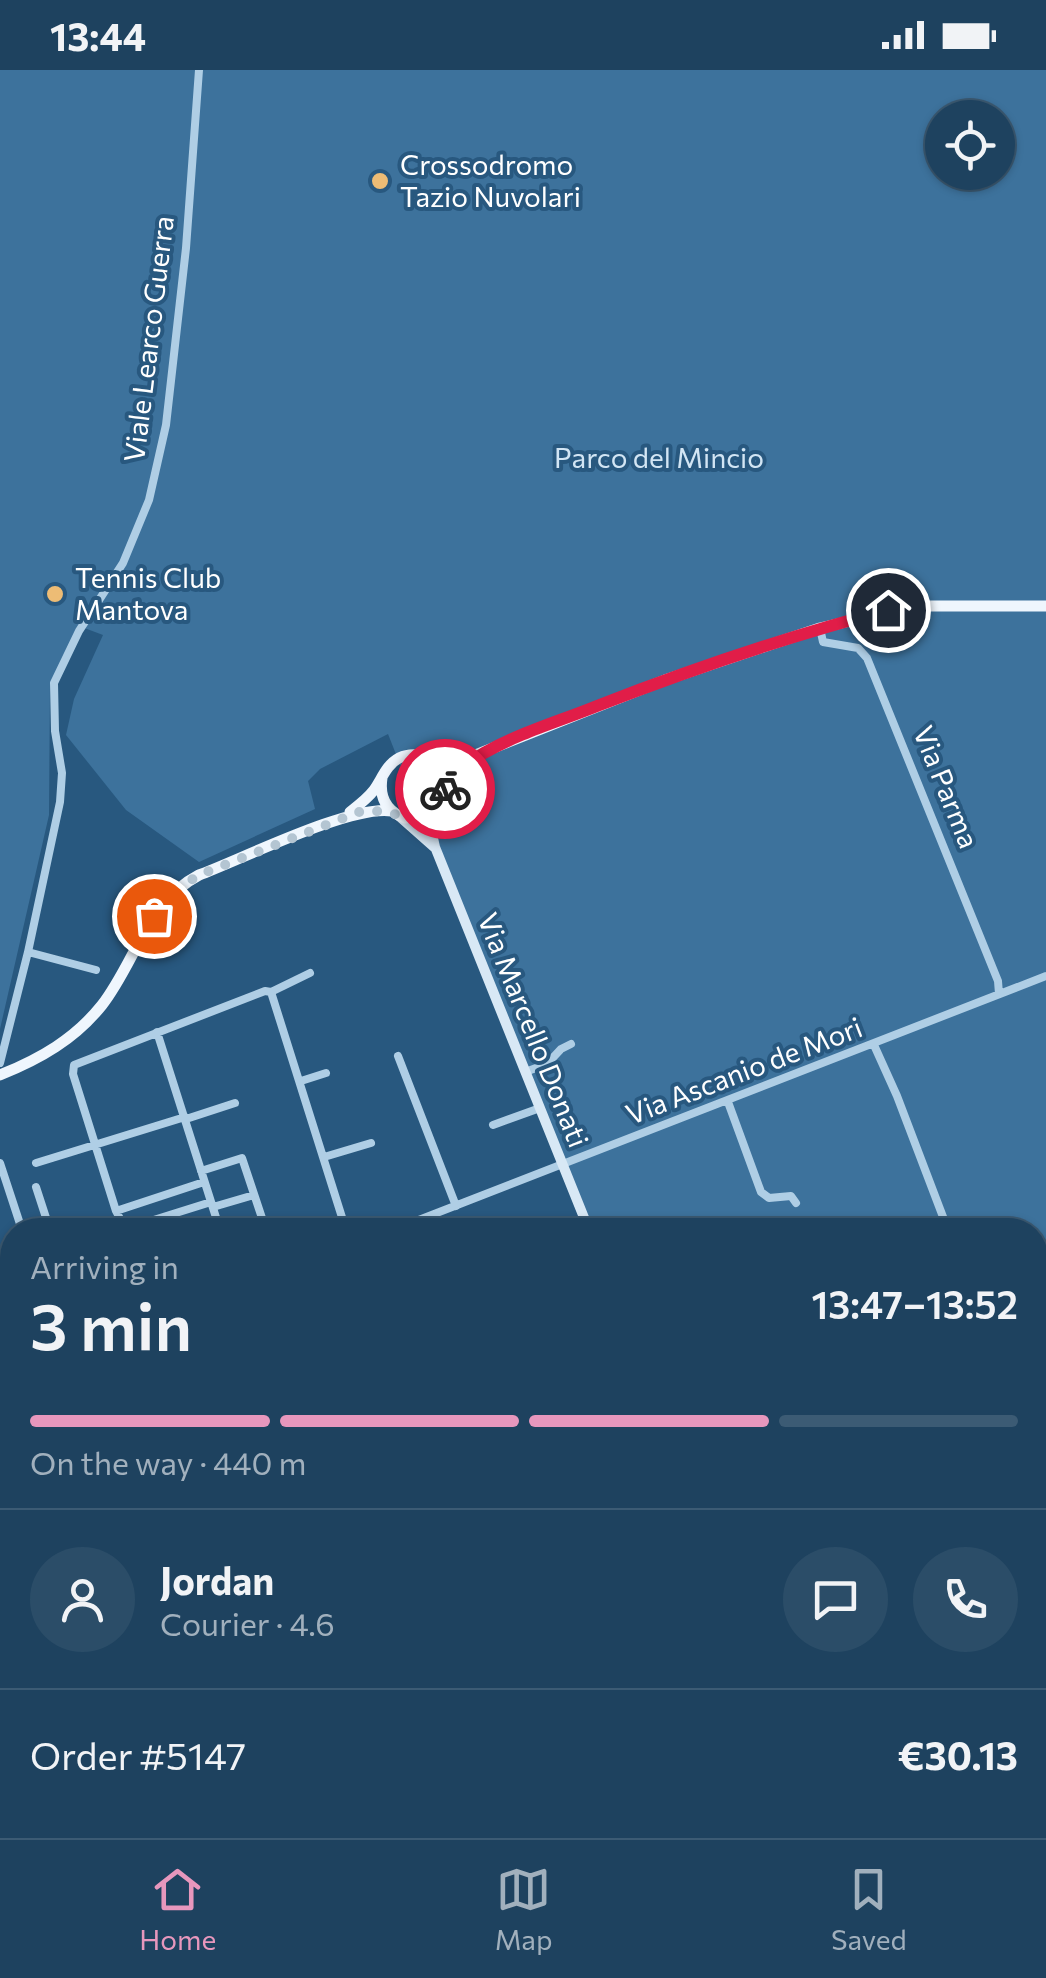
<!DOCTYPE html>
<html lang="en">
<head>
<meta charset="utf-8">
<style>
	body { margin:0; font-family:Commissioner,sans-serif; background:#2b4d68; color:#f1f3f6; height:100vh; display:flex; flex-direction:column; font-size:38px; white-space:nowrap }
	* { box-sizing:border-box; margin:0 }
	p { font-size:32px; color:#a1b0bd }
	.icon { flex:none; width:55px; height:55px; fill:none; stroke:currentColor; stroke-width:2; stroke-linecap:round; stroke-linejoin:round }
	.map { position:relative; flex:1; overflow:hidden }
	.side { position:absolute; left:0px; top:1148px; width:1048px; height:622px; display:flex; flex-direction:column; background:#1e425f; border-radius:40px 40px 0 0; box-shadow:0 2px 8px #0004,0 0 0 2px #3c5b74 }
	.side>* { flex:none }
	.controls { position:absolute; left:925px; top:30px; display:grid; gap:20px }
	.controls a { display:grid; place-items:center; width:90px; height:90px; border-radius:50%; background:#1e425f; box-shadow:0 2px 8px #0004,0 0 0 2px #3c5b74; font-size:50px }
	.pin { position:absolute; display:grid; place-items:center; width:85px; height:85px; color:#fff; margin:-42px; border:5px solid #fff; border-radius:50%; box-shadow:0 2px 10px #0007 }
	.courier { position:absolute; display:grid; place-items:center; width:100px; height:100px; margin:-50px; border:8px solid #e11d48; border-radius:50%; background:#fff; color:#222; box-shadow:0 2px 12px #0007 }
	.summary em { font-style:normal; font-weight:600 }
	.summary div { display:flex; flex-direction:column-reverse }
	.summary { display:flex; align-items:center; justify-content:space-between; height:170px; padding:0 30px }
	h1 { font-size:65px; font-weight:600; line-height:75px }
	.bar { display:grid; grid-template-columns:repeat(4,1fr); gap:15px 10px; align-content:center; height:120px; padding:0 30px }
	.bar i { height:12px; border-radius:8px; background:#3c5b74 }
	.bar .on { background:#e797bd }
	.bar p { grid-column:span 4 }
	.line { display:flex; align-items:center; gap:25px; padding:0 30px; border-top:2px solid #3c5b74 }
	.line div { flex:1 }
	.round { display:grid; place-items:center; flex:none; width:105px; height:105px; border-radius:52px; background:#2b4d68 }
	.status { display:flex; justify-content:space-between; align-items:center; height:70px; padding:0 50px; background:#1e425f; direction:ltr }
	.status svg { height:28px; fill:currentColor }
	.tab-bar { display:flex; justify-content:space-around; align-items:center; height:140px; border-top:2px solid #3c5b74; background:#1e425f; font-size:28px; color:#a1b0bd }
	.tab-bar a { display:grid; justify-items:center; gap:5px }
	.tab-bar .on { color:#e797bd }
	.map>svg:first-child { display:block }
</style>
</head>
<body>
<div class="status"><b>13:44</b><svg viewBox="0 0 49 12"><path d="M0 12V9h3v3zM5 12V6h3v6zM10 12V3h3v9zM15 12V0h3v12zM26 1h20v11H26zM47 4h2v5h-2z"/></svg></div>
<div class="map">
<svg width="1046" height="1768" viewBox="0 0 1046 1768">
	<rect width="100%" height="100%" fill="#28587f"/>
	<path fill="#3d729c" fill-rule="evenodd" d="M0 0H1046V1768H864L859 1758H1035V1160H584L388 664 320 699 308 711 315 739 199 792 126 740 66 665 74 629 103 565 79 556 50 614 49 745 0 959ZM942 48H998V102H942Z
		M12 1399V1731L0 1736V1403Z
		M19 1758H117L121 1768H23Z"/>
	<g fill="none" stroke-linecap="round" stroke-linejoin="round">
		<path stroke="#afcee5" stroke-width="8" d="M820 558 823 572 858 578 867 588 998 911 999 924
			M28 882 96 900
			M271 922 346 1160
			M157 962 220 1160
			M874 975 897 1026 948 1160
			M398 986 456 1136
			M0 993 28 882 60 732 62 703 55 661 54 613 79 561 123 493 149 430 166 355 186 178 199 0
			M525 1002 547 994 561 979 571 974
			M301 1011 326 1003
			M728 1032 761 1122 769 1128 791 1126 796 1133
			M186 1049 235 1033
			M493 1055 540 1038
			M324 1087 371 1073
			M0 1093 22 1160
			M36 1093 185 1047
			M201 1101 242 1088 266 1160
			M36 1117 50 1160
			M213 1137 254 1125
			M116 1141 204 1112
			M125 1159 211 1132
			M93 1160 121 1151
			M126 1160 116 1141 73 1004 74 995 265 921 271 922 310 903
			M393 1160 1046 906
			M1035 1377 1046 1402
			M0 1543 12 1581
			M1035 1693 1046 1689
			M0 1729 12 1725
			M0 1755 4 1768
			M212 1758 215 1768
			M316 1758 319 1768
			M674 1758 676 1768
			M227 1768 261 1758
			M864 1768 887 1758"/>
		<path stroke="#d8e8f5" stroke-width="10" d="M435 740 431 759 435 777 589 1160
			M399 746 434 777
			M808 1768 810 1758"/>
		<path stroke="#eff6fd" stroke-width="11" d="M429 691H460L665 610 820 558 914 536H1046
			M444 721 472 691
			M350 742C359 735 368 728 374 720 382 709 386 695 399 688 435 672 461 720 428 745L405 748C386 741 379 727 382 708
			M0 1005C40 989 75 969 102 935 136 891 147 832 199 805 242 789 352 734 392 741"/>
		<path stroke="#fff" stroke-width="2.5" stroke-dasharray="18 8" stroke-linecap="butt" d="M0 1256 12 1295
			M158 1758 162 1768"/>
	</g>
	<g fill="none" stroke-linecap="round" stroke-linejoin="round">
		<path stroke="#b4c5d2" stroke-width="10" stroke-dasharray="0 18" d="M154 846 170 824 199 805 359 742C395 734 429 771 445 719"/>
		<path stroke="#e11d48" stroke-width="12" d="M445 719C455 704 468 692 484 683 519 663 560 651 597 636 692 599 789 566 888 540"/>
	</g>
	<g fill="#edbc75" stroke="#28587f" stroke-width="4">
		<circle cx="380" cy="111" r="10"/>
		<circle cx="55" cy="524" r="10"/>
	</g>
	<g text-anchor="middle" stroke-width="8" stroke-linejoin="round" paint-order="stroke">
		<g font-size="28" fill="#fff" stroke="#28587f" text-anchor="start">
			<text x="400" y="105">Crossodromo<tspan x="400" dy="32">Tazio Nuvolari</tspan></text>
			<text x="75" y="518">Tennis Club<tspan x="75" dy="32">Mantova</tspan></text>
		</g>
		<g font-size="28" fill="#fff" stroke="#28587f">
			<text transform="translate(149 269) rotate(-83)" y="10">Viale Learco Guerra</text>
			<text transform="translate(946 717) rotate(68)" y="10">Via Parma</text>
			<text transform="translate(533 960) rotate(68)" y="10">Via Marcello Donati</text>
			<text transform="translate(744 1001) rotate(-21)" y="10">Via Ascanio de Mori</text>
		</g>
		<g font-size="28" fill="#d2e5f4" stroke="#28587f">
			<text x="659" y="398">Parco del Mincio</text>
		</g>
	</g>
</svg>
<div class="controls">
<a><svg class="icon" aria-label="locate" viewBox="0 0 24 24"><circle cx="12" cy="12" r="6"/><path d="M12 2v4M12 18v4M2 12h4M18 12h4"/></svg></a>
</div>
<div class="pin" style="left:154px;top:846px;background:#ea580c"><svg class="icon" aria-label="bag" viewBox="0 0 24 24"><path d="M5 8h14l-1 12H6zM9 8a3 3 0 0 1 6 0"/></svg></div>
<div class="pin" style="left:888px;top:540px;background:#1f2937"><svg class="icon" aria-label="home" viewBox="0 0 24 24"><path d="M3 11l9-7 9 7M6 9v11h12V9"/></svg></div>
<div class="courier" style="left:445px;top:719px"><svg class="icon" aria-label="bike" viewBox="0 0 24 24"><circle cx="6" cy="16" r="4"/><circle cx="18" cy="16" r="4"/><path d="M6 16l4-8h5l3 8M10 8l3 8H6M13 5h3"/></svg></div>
<section class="side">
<div class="summary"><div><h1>3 min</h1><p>Arriving in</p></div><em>13:47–13:52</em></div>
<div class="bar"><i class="on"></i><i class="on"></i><i class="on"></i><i></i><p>On the way · 440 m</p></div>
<div class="line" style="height:180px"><a class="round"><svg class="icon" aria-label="person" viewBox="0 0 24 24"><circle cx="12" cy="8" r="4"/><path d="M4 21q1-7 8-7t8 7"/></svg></a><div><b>Jordan</b><p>Courier · 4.6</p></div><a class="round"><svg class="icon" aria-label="chat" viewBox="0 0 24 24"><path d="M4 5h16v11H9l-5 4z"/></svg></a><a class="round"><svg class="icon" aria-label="phone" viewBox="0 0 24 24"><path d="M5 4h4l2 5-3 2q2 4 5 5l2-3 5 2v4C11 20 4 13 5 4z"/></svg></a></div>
<div class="line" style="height:130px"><div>Order #5147</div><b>€30.13</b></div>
</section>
</div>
<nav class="tab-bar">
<a class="on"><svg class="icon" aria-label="home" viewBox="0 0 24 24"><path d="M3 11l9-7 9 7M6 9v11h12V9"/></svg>Home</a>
<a><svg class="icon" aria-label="map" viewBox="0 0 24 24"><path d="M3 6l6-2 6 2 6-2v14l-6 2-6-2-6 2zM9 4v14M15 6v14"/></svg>Map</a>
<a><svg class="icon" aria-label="saved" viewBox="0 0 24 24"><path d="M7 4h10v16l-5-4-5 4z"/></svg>Saved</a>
</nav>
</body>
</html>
